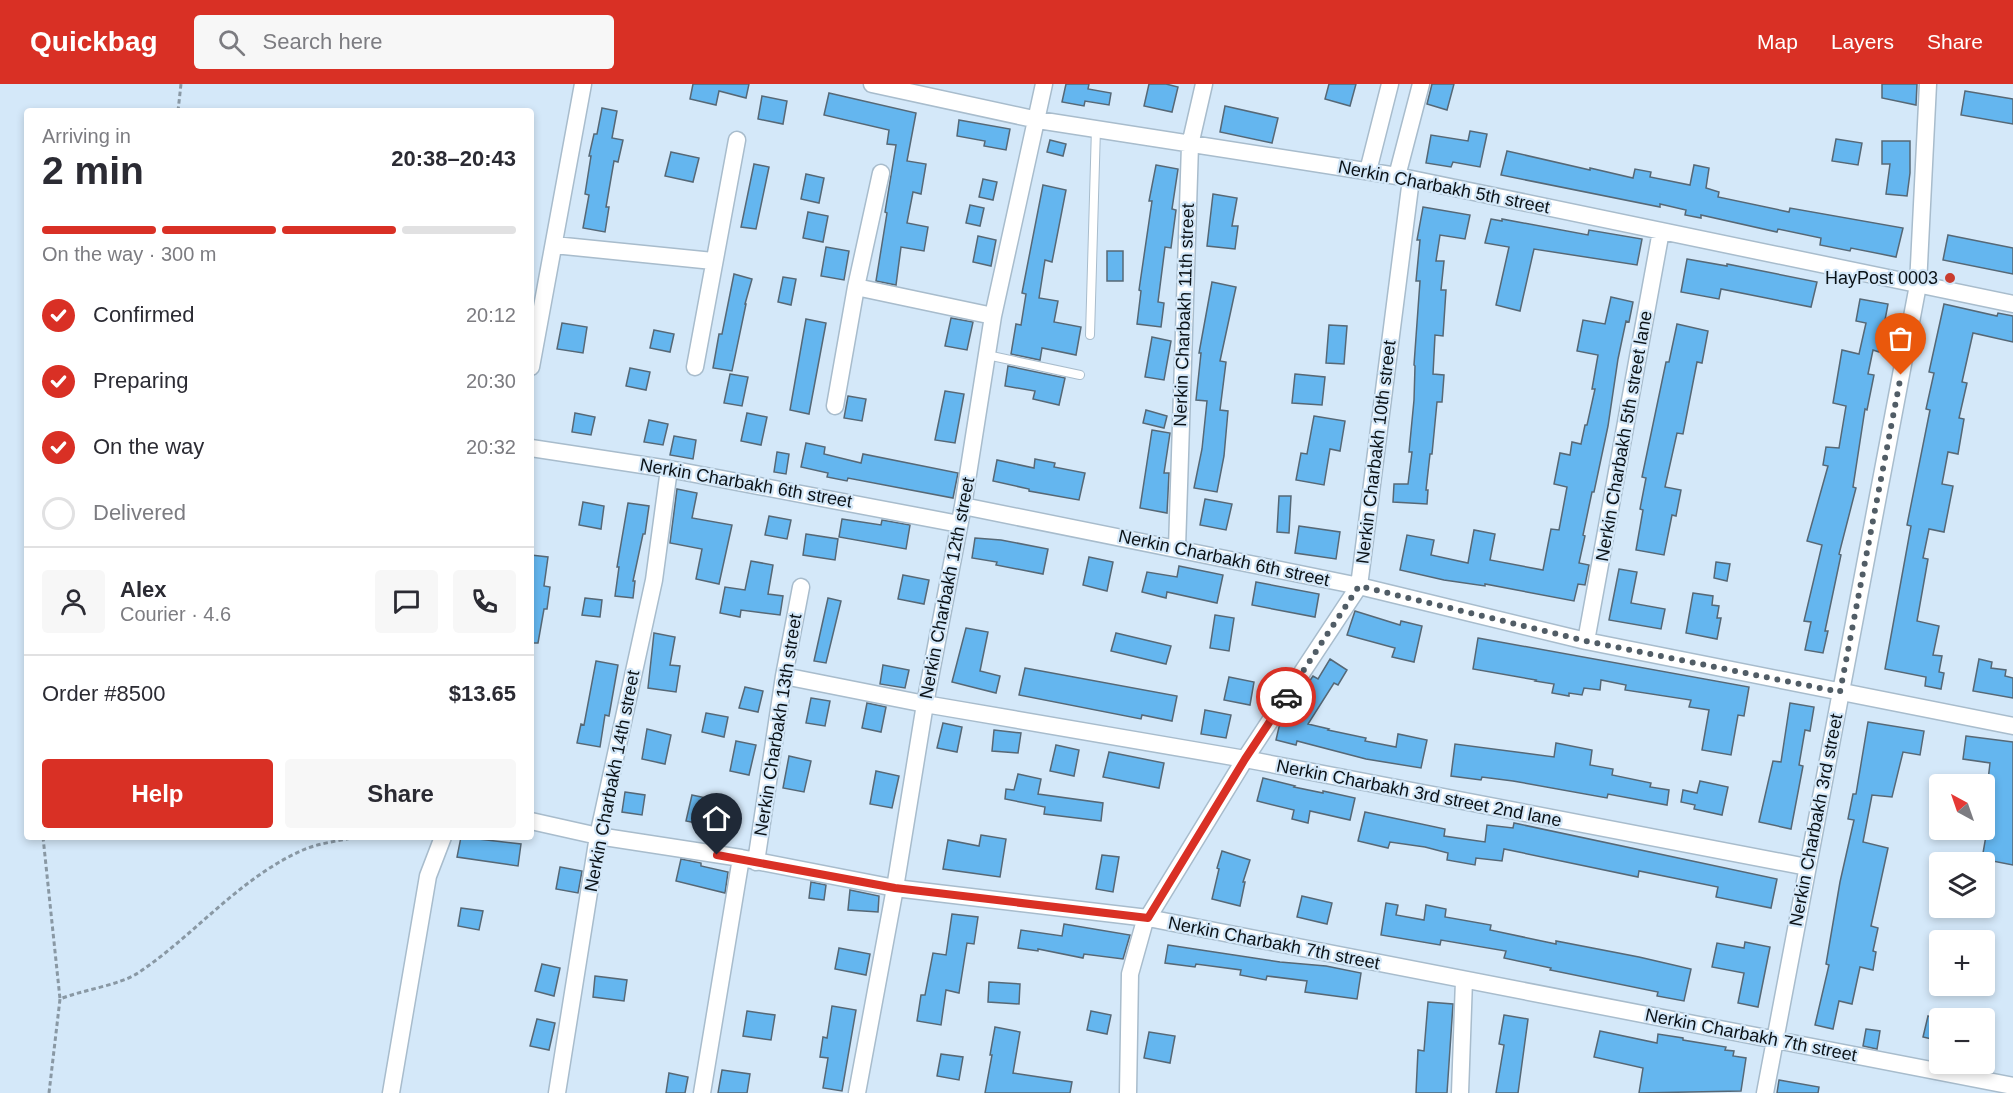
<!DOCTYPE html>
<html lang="en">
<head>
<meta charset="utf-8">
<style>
	body { margin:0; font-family:Arial,sans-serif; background:#f7f7f7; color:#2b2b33; height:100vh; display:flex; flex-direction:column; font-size:22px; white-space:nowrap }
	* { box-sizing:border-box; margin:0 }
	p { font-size:20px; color:#7c7c81 }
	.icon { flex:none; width:33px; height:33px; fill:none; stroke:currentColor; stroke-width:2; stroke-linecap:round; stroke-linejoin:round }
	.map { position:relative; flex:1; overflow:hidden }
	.details { position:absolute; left:24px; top:24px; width:510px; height:732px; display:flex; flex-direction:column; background:#fff; border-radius:6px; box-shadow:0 3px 9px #0003 }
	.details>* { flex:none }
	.needle { width:39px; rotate:320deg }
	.controls { position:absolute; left:1929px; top:690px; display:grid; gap:12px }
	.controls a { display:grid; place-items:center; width:66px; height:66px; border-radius:6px; background:#fff; box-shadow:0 3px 9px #0003; font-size:30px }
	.pin { position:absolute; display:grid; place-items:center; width:51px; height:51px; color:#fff; margin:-62px -26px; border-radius:50% 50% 50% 0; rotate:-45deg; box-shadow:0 0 6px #0007 }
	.pin .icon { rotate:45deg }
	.courier { position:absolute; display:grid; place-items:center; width:60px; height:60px; margin:-30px; border:4px solid #d93025; border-radius:50%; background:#fff; color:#222; box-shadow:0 2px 8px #0007 }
	.head em { font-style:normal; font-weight:700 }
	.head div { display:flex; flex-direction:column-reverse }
	.head { display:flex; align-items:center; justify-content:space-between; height:102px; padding:0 18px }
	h1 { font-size:39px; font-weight:700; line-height:45px }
	.bar { display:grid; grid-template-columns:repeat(4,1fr); gap:9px 6px; align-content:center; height:72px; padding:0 18px }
	.bar i { height:8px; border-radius:4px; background:#e1e1e2 }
	.bar .on { background:#d93025 }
	.bar p { grid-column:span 4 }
	.line { display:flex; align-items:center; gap:15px; padding:0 18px; border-top:2px solid #e1e1e2 }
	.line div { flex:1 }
	.round { display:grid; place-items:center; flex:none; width:63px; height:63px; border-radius:6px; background:#f7f7f7 }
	ol { padding:0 18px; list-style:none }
	li { display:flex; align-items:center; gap:18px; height:66px }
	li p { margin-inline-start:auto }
	li .icon { padding:6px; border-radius:50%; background:#d93025; color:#fff; stroke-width:4 }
	li:last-child { color:#7c7c81 }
	li i { width:33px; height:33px; border:3px solid #e1e1e2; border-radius:50% }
	.action { display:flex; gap:12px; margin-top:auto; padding:12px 18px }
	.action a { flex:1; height:69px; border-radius:6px; background:#d93025; color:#fff; font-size:24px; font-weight:700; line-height:69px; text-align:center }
	.action a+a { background:#f7f7f7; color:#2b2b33 }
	header { display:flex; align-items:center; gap:36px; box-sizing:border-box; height:84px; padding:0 30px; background:#d93025; color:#fff }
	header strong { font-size:28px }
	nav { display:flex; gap:33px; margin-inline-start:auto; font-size:21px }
	.search { width:420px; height:54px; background:#f7f7f7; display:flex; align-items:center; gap:15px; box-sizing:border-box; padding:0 21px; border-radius:6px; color:#7c7c81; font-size:22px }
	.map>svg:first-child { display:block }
</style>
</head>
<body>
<header>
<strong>Quickbag</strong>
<div class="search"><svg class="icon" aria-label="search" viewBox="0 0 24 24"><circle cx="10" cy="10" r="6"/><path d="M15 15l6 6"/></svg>Search here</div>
<nav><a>Map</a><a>Layers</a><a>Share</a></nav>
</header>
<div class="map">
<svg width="2013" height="1009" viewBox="0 0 2013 1009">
	<rect width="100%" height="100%" fill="#d4e8f9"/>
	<path fill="#64b6ef" stroke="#566876" stroke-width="1.5" d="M693 0H749L746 14 719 7 716 21 690 15Z
		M1066 0H1089L1088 5 1111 9 1109 21 1085 17 1084 22 1062 18Z
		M1149 0H1166L1178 3 1172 28 1144 22Z
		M1329 0H1356L1350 22 1325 15Z
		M1432 0H1454L1447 26 1427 20Z
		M1882 0H1917L1916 21 1882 14Z
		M1965 7 2013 15V40L1961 31Z
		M829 9 916 29 907 77 926 80 921 110 913 108 907 139 928 143 924 167 901 163 896 201 876 197 887 129 885 128 896 61 887 60 889 46 824 31Z
		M762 12 787 17 783 40 758 35Z
		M1225 22 1278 34 1272 59 1220 48Z
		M602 24 617 27 612 54 623 56 618 78 614 77 606 123H609L605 148 583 144 589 111 585 110 591 72H589L594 50H597Z
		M959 36 1010 45 1006 66 984 62 985 57 957 52Z
		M1470 47 1487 50 1480 83 1453 78 1451 83 1426 79 1431 51 1468 57Z
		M1836 55 1862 59 1858 81 1832 77Z
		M1050 56 1066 60 1063 72 1047 68Z
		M1882 57H1910V89L1907 112 1886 110 1890 80H1882Z
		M1507 67 1590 86V84L1633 94 1635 85 1651 88 1650 93 1690 101 1694 81 1709 84 1706 104 1719 108 1718 113 1789 128 1790 124 1903 144 1896 173 1851 164 1850 167 1820 161 1821 154 1778 145 1777 148 1701 131V134L1685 131 1686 126 1660 120V123L1501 91Z
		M671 68 699 74 693 98 665 92Z
		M754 80 769 83 756 145 741 143Z
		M1156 81 1178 85 1172 125 1176 126 1171 164 1165 163 1158 218 1164 219 1161 243 1137 240 1141 207 1139 206 1152 117H1149Z
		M806 90 824 94 819 119 801 115Z
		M983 95 997 98 993 116 979 113Z
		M1043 101 1066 106 1052 178 1045 176 1039 214 1058 217 1054 238 1081 243 1076 271 1042 264 1040 276 1011 270 1016 240 1021 241 1026 210 1022 209Z
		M1213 110 1237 114 1232 142H1238L1235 165 1207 162Z
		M970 121 984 124 980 142 966 139Z
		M1423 123 1470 131 1465 155 1440 151 1436 177H1444L1441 206H1446L1443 252 1435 251 1433 290 1444 291 1442 318H1437L1432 370H1430L1426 406H1428L1427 420 1393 418 1394 400H1408L1412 368H1409L1414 316 1415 282 1414 281 1420 197H1416L1420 156H1417Z
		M808 128 828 132 823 158 803 154Z
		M1491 135 1502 137V135L1588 151 1589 146 1642 155 1637 181 1534 165 1520 227 1496 221 1509 163 1485 159Z
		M1948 151 2013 164V190L1943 176Z
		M978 152 996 156 991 182 973 178Z
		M826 163 849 167 844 196 821 192Z
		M1107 167H1123V197H1107Z
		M1687 175 1727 182V180L1817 198 1811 223 1721 205 1719 215 1681 208Z
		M734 190 752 195 745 220H746L732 287 713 284 719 250H722Z
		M783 193 796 195 791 221 778 218Z
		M1212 198 1236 203 1220 277 1226 278 1220 326 1228 327 1224 372 1217 408 1194 404 1202 365 1207 317 1196 316 1201 269H1199Z
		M1611 213 1633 218 1629 238 1626 237 1618 275 1608 342 1594 408H1592L1583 451 1585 452 1579 479 1589 481 1585 501 1578 500 1574 517 1485 500V502L1444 496 1400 486 1407 451 1434 456 1431 471 1468 479 1474 446 1495 450 1490 476 1543 486 1551 445 1559 446 1567 403 1554 400 1560 369 1570 371 1572 358 1581 360 1585 341H1587L1595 305H1592L1598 271 1577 267 1583 236 1605 240Z
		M1860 215 1888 220 1879 268 1873 266 1868 290 1874 291 1867 326 1865 325 1853 403 1856 404 1839 470 1841 471 1825 547H1828L1823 569 1805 566 1811 538 1804 537 1822 461 1807 457 1828 382 1823 381 1826 363 1839 364 1846 322 1833 319 1842 266 1859 270 1866 239 1856 237Z
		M1944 220 1997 232 1998 229 2013 232V258L1973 249 1962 298 1967 299 1959 334 1964 335 1958 370 1948 368 1942 400 1953 402 1944 448 1929 445 1923 474 1928 475 1917 537 1939 542 1933 571 1942 572 1939 588 1944 589 1941 605 1925 602 1926 593 1885 585 1911 442 1907 441 1930 326 1926 325 1934 289 1929 288Z
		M951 234 973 238 967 266 945 262Z
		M806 235 826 239 809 330 790 326Z
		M562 239 587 243 583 269 557 265Z
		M1677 240 1708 247 1702 279 1697 278 1683 350 1677 349 1665 403 1681 406 1676 432 1672 431 1664 471 1636 466 1643 426 1640 425 1646 394 1642 393 1666 278H1669Z
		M1329 241 1347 242 1344 280 1326 279Z
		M654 246 674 250 670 268 650 264Z
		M1152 253 1171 257 1164 296 1145 293Z
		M1008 282 1065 294 1059 321 1033 315 1035 307 1005 302Z
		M630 284 650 288 646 306 626 302Z
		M730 290 748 293 742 322 724 319Z
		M1295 290 1325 293 1322 321 1292 319Z
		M945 307 964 310 955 359 935 356Z
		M848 312 866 315 862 337 844 334Z
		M1146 326 1167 332 1164 344 1143 339Z
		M575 329 595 333 591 351 572 348Z
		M747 329 767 333 761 361 741 357Z
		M1314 332 1345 337 1340 367 1330 365 1324 401 1296 396 1301 369 1307 370Z
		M649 336 668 340 663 361 644 358Z
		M1152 346 1170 349 1164 389H1169L1167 429 1140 424Z
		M674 352 696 356 693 375 670 371Z
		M806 359 825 363 824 370 861 379 863 370 958 389 953 414 848 394 847 397 827 393 828 389 801 383Z
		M777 368 789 370 786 390 774 388Z
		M1035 375 1055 379 1054 383 1085 389 1079 416 1029 407V405L993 397 997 376 1034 384Z
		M677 405 697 409 692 434 732 441 719 500 696 495 702 465 670 459Z
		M1279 412H1291L1289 449 1277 448Z
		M1205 415 1232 420 1226 446 1200 441Z
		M583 418 604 422 601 445 579 441Z
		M628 419 649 422 645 450H643L633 497H635L633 514 615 512 619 483H617Z
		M769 432 791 436 787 455 765 451Z
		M842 435 881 441 882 436 910 441 906 465 839 453Z
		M1299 442 1340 448 1336 475 1295 469Z
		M806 450 838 455 835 476 803 471Z
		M975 454 1001 456 1048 465 1043 490 996 481 997 478 972 474Z
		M531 471 548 473 544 502 550 503 547 525H544L538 559H531Z
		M1089 473 1113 478 1107 507 1083 501Z
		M751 477 773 481 768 510 783 512 780 531 741 526 740 533 720 529 725 503 745 506Z
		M1716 478 1730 480 1727 497 1714 494Z
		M1179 482 1223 491 1217 519 1167 508 1166 514 1142 508 1147 488 1177 493Z
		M1619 485 1637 488 1631 519 1665 525 1661 545 1609 536Z
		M903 491 929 496 924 520 898 515Z
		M1256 498 1319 510 1315 533 1252 521Z
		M1693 509 1713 512 1712 521 1719 522 1717 534H1721L1717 555 1686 549Z
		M585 514 602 516 600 533 582 531Z
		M828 514 841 517 826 579 814 577Z
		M1355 527 1400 541 1401 537 1422 542 1414 578 1392 573 1395 564 1347 551Z
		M1215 531 1234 534 1229 567 1210 564Z
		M966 544 988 548 980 587 1000 592 996 609 952 598Z
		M654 549 675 553 670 581 680 582 676 608 648 604Z
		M1116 549 1171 562 1166 580 1111 567Z
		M1478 554 1749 603 1744 632 1738 631 1731 671 1702 666 1709 626 1689 623 1691 616 1625 606 1626 601 1601 596 1600 606 1584 604 1582 611 1569 609V612L1552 609 1554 600 1535 597 1536 596 1473 585Z
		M1330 575 1347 586 1338 601 1334 599 1308 640 1329 645 1328 646 1366 654 1365 657 1396 663 1398 650 1427 656 1421 684 1366 675 1297 657 1296 661 1276 656 1279 643 1283 637 1284 638 1296 617 1313 592 1318 595Z
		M1979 575 1992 578 1991 584 2006 586 2005 592 2013 594V614L1973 607Z
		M596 577 618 581 609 632 605 631 600 663 577 659 581 640 584 641Z
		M883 581 909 586 905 604 880 600Z
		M1025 584 1177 612 1172 637 1142 631 1141 635 1019 611Z
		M1229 593 1254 598 1250 621 1224 616Z
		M745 603 763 607 758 628 739 624Z
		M811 614 830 617 825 642 806 639Z
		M867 619 886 623 881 648 862 644Z
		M1790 619 1814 623 1810 647 1805 646 1799 681 1803 682 1791 745 1759 738 1773 677 1781 678Z
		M1205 626 1231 631 1226 654 1201 650Z
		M706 629 728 633 724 653 702 648Z
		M1868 638 1924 647 1920 671 1903 668 1892 713 1872 711 1863 758 1888 764 1871 842 1878 844 1873 867 1876 868 1873 886 1860 883 1852 920 1839 917 1833 945 1815 941 1829 881 1826 880 1840 798 1854 736 1848 735 1853 710H1856Z
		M943 639 962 643 957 668 937 664Z
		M647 645 671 651 665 680 642 675Z
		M994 646 1021 649 1018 669 992 667Z
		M1966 652 2013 658V781L1982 775 1988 740 1984 739V705H1987L1990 679 1963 675Z
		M736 657 756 661 749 691 730 687Z
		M1556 659 1592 666 1590 681 1613 685 1612 691 1651 699 1650 703 1669 706 1667 721 1608 710 1607 714 1513 697 1482 693 1481 696 1451 692 1455 660 1554 673Z
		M1056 661 1079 666 1074 692 1050 687Z
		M1109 668 1164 679 1159 704 1103 693Z
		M789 672 811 677 804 708 783 704Z
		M876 687 899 692 892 724 870 720Z
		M1018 690 1041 695 1038 710 1103 719 1101 737 1044 730 1045 723 1005 715 1006 705 1014 706Z
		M1263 694 1295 702 1294 703 1323 709V707L1355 714 1350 736 1310 727 1308 739 1292 735 1294 726 1257 717Z
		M1700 697 1728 703 1722 731 1694 725 1695 721 1681 718 1683 706 1697 709Z
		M625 708 645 711 642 731 622 728Z
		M692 711 711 715 706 741 686 737Z
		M1365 728 1445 745 1444 752 1485 758 1487 741 1513 744 1514 739 1777 795 1771 824 1716 813 1718 803 1639 787 1638 793 1504 765 1502 777 1476 774 1475 781 1447 776 1448 769 1425 763 1390 758 1388 764 1358 757Z
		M981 751 1006 755 1000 793 943 785 948 756 979 762Z
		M461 753 521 760 518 782 457 773Z
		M1222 767 1250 776 1243 798H1245L1240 822 1212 815 1219 785 1217 784Z
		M1102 771 1119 773 1113 808 1096 805Z
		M681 775 701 779V782L728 788 725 809 676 797Z
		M560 783 582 787 578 809 556 805Z
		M811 798 826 801 824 816 809 814Z
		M850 806 879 812 878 828 848 826Z
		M1302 812 1332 819 1327 840 1297 833Z
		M1386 819 1398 821 1396 831 1424 836 1426 821 1446 825 1445 833 1491 841 1490 846 1556 860V857L1639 873 1691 885 1684 917 1657 912 1658 908 1550 886 1551 884 1504 874 1506 867 1441 856 1440 861 1381 851Z
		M461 824 483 827 479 846 458 842Z
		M952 830 978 833 974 860 967 859 959 909 946 906 941 941 917 937 921 911H925L933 869 946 871Z
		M1064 840 1130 851 1123 875 1084 870 1083 874 1038 865V867L1018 864 1021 846 1062 852Z
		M1745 858 1770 863 1758 923 1738 919 1744 889 1712 883 1717 859 1744 864Z
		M1168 861 1280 878 1326 882 1361 889 1357 915 1305 908 1307 897 1267 892 1266 896 1240 891 1241 886 1196 880 1195 883 1165 879Z
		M839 864 870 870 866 891 835 885Z
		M542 880 560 884 554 912 535 907Z
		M595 892 627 896 624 917 593 913Z
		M989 898 1020 900 1019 920 988 918Z
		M1428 918 1453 920 1447 1009H1416L1418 966 1424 967Z
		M832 922 856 926 842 1007 823 1004 828 974 820 973 823 953 827 954Z
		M747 927 775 931 771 956 743 952Z
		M1091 927 1111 931 1107 950 1087 946Z
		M1504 931 1528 935 1518 1009H1496L1504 961 1499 960Z
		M1928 932 1940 935V957L1923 953Z
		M537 935 555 939 549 966 530 962Z
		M995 943 1020 948 1013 989 1072 998 1070 1009H985L992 971H990Z
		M1866 945 1880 947 1877 965 1863 962Z
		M1600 947 1657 959 1658 950 1683 954V956L1726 963 1725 966 1734 967 1733 972 1746 974 1741 1007 1639 1009 1643 984 1594 973Z
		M1149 948 1175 952 1170 979 1144 974Z
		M941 970 963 973 959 996 937 992Z
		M722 986 750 990 747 1009H718Z
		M669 989 688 993 685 1009H666Z
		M1779 996 1819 1003 1818 1009H1777Z"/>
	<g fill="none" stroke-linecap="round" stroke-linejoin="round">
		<defs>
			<path id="service" d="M1090 251 1096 44
				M987 271 1080 291"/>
			<path id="minor" d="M872 0 1038 36 1397 92 2013 220
				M1368 87 1390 0
				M1397 92 1421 0
				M554 161 713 177
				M856 203 993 232
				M531 283 583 0
				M695 283 737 56
				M835 322 856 203 881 89
				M531 364 669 385 959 440
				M963 422 1359 502 1586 557 2013 642
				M1177 464 1190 61 1204 0
				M1586 557 1661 147
				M784 592 925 620 1245 675 1807 783
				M531 737 598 752 741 774 895 804 1148 834 2013 1002
				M756 778 784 592 801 503
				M391 1009 428 792 443 753
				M557 1009 598 752 654 496 669 385
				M702 1009 741 774
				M857 1009 895 804 925 620 963 422 993 232 1044 0
				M1128 1009 1130 890 1144 840 1245 675 1359 502 1411 95
				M1460 1009 1464 896
				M1765 1009 1918 201 1928 0"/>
		</defs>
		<use href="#service" stroke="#a8bccc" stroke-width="10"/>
		<use href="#minor" stroke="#a8bccc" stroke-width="19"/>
		<path stroke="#8998a4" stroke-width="3" stroke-dasharray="4.5 3" stroke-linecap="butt" d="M178 27 181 0
			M43 753 60 915
			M49 1009 60 915C82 906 120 901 138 889 195 851 239 794 303 766 319 759 339 757 356 753"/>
		<use href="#service" stroke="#fff" stroke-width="8"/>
		<use href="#minor" stroke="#fff" stroke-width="16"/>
	</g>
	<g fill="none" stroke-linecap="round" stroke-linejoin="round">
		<path stroke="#515d66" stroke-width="6" stroke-dasharray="0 10.8" d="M1286 613 1359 502 1586 557 1840 608 1901 291"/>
		<path stroke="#d93025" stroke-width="8" d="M717 771 895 804 1148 834 1245 675 1286 613"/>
	</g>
	<circle fill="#c93c2e" stroke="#d4e8f9" stroke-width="2" cx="1950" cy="194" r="6"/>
	<g text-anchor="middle" stroke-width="4.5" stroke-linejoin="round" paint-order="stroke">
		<g font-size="18" fill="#0b1217" stroke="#d4e8f9">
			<text transform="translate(1444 103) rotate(11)" y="6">Nerkin Charbakh 5th street</text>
			<text transform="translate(1184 231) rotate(-88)" y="6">Nerkin Charbakh 11th street</text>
			<text transform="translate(1624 352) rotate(-80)" y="6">Nerkin Charbakh 5th street lane</text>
			<text transform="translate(1376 368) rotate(-83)" y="6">Nerkin Charbakh 10th street</text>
			<text transform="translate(746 399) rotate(10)" y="6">Nerkin Charbakh 6th street</text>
			<text transform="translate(1224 474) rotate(12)" y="6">Nerkin Charbakh 6th street</text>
			<text transform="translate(947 504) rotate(-79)" y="6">Nerkin Charbakh 12th street</text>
			<text transform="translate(778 641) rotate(-81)" y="6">Nerkin Charbakh 13th street</text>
			<text transform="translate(612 697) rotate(-79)" y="6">Nerkin Charbakh 14th street</text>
			<text transform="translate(1419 709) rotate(11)" y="6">Nerkin Charbakh 3rd street 2nd lane</text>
			<text transform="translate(1816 736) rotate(-79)" y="6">Nerkin Charbakh 3rd street</text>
			<text transform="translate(1274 859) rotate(11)" y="6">Nerkin Charbakh 7th street</text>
			<text transform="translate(1751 951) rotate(11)" y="6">Nerkin Charbakh 7th street</text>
		</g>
		<g font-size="18" fill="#0b1217" stroke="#d4e8f9" text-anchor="end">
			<text x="1938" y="200">HayPost 0003</text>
		</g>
	</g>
</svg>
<div class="controls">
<a><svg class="needle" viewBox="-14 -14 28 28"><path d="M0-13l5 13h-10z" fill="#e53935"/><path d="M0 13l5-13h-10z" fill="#7c7c81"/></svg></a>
<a><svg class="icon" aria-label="layers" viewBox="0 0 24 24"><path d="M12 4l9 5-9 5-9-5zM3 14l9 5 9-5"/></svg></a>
<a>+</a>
<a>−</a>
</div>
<div class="pin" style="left:1901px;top:291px;background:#ea580c"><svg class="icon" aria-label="bag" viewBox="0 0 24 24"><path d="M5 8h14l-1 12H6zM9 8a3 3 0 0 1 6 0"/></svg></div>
<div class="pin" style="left:717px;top:771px;background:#1f2937"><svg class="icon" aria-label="home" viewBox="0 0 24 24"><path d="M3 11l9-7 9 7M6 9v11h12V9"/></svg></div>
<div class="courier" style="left:1286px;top:613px"><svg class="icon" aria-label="car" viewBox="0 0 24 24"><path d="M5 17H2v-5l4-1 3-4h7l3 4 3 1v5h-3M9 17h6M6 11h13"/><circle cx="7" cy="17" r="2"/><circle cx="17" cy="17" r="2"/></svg></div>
<section class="details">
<div class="head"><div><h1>2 min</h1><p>Arriving in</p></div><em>20:38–20:43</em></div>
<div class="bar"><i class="on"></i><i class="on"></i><i class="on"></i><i></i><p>On the way · 300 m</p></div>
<ol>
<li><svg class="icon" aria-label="check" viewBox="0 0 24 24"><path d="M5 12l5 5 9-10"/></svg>Confirmed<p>20:12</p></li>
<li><svg class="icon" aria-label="check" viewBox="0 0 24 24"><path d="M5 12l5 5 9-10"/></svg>Preparing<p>20:30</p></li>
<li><svg class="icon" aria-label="check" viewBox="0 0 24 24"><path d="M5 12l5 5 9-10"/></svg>On the way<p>20:32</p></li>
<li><i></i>Delivered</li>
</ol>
<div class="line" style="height:108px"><a class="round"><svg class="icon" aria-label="person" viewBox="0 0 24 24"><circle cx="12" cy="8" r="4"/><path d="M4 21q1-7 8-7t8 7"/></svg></a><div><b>Alex</b><p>Courier · 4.6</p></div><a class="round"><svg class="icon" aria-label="chat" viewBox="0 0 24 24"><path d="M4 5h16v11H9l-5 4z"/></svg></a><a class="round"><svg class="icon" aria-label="phone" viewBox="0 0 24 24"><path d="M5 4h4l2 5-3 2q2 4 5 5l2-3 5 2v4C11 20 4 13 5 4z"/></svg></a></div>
<div class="line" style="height:78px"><div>Order #8500</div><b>$13.65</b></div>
<div class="action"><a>Help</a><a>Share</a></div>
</section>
</div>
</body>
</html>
